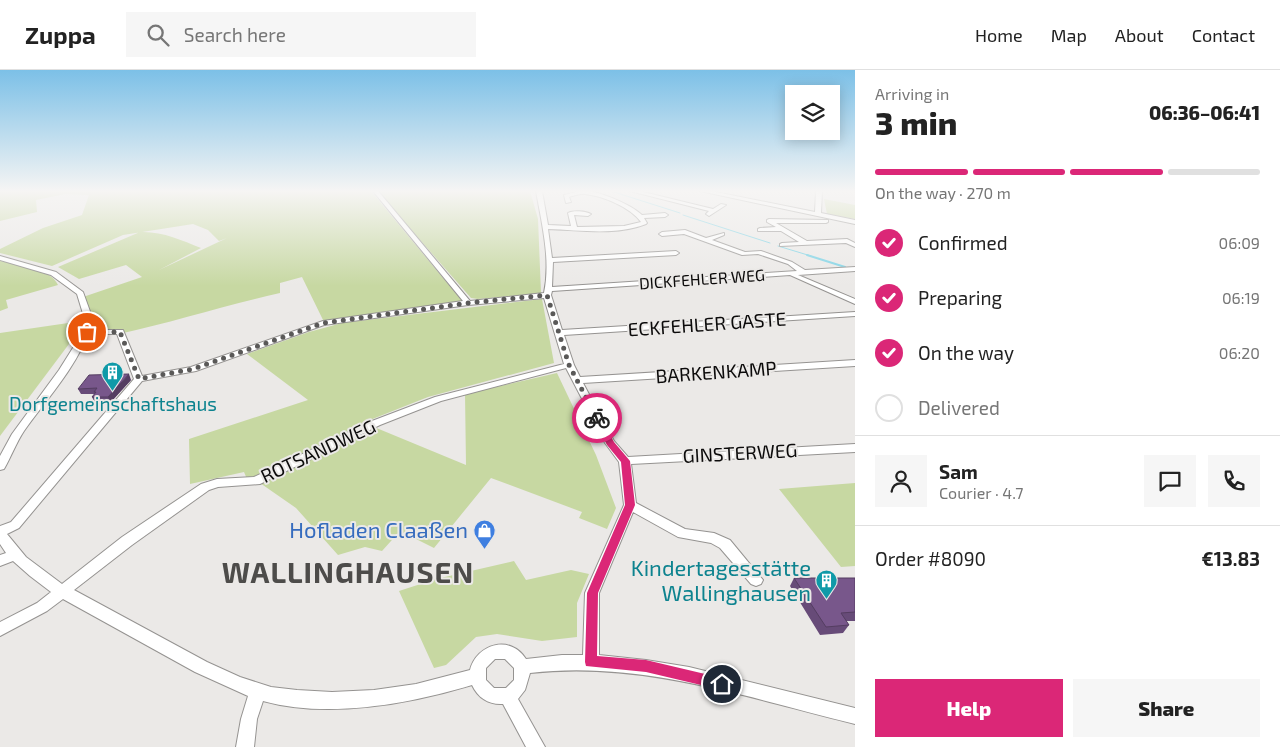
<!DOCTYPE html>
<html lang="en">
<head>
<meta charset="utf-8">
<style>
	body { margin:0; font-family:"Exo 2",sans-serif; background:#f6f6f6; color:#222; height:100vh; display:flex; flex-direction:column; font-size:19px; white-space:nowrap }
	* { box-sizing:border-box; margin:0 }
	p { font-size:16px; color:#767676 }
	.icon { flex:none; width:28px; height:28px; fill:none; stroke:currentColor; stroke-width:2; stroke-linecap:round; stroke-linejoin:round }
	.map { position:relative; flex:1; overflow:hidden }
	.drawer { display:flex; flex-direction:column; background:#fff; width:425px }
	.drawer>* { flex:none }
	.controls { position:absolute; left:785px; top:15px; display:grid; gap:10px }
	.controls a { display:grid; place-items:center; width:55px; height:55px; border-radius:0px; background:#fff; box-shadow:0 2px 12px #0003; font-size:25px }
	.pin { position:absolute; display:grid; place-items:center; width:42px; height:42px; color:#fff; margin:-21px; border:2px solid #fff; border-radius:50%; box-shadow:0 1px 5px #0007 }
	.courier { position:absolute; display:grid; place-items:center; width:50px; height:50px; margin:-25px; border:4px solid #db2777; border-radius:50%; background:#fff; color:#222; box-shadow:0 1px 6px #0007 }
	.summary em { font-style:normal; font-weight:800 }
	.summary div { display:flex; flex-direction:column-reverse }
	.summary { display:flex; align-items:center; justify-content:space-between; height:85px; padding:0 20px }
	h1 { font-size:32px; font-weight:800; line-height:38px }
	.bar { display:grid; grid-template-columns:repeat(4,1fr); gap:8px 5px; align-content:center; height:60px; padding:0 20px }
	.bar i { height:6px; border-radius:4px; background:#e0e0e0 }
	.bar .active { background:#db2777 }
	.bar p { grid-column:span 4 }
	.line { display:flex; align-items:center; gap:12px; padding:0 20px; border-top:1px solid #e0e0e0 }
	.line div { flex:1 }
	.round { display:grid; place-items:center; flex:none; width:52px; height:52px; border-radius:0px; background:#f6f6f6 }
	ol { padding:0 20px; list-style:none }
	li { display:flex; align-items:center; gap:15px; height:55px }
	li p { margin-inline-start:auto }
	li .icon { padding:5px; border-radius:50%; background:#db2777; color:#fff; stroke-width:4 }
	li:last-child { color:#767676 }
	li i { width:28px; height:28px; border:2px solid #e0e0e0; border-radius:50% }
	.button { display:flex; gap:10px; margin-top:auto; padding:10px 20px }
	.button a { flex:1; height:58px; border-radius:0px; background:#db2777; color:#fff; font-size:20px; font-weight:800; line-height:58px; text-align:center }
	.button a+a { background:#f6f6f6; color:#222 }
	header { display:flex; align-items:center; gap:30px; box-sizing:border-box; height:70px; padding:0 25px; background:#fff; border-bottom:1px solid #e0e0e0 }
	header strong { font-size:24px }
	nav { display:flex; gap:28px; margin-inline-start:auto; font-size:18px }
	.search { width:350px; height:45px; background:#f6f6f6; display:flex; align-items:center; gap:12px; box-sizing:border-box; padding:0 18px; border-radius:0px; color:#767676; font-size:19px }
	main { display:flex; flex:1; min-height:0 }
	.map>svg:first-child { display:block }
</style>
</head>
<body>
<header>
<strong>Zuppa</strong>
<div class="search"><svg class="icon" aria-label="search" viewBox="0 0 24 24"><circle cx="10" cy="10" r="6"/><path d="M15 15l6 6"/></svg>Search here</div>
<nav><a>Home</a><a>Map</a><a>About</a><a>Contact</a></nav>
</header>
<main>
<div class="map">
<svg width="855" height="677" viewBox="0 0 855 677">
	<rect width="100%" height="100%" fill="#ebe9e7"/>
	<path fill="#c7d8a2" d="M0 121H371L463 232 324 252 302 207 280 213V223C226 235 173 252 119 264L115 259 85 260 83 227 142 207 126 195 79 209 58 197 140 162C162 161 181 170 201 178L159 200 227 168 219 171 208 160 193 154 123 165 52 196 0 183V179L43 158 82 145 89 125 65 124 36 130 37 142 0 151Z
		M377 121H530L538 149 541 223 478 229 471 228Z
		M824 129 855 135V149L827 144Z
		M0 191C16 194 51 198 58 215L6 230 8 238 0 241Z
		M542 229 554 293 428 327 370 350 254 407 247 409 244 402 190 414 189 369 308 330 247 284 309 262 342 253Z
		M75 252 69 274 0 366V263Z
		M557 303 596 385 616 438 607 459 579 448 582 442 491 408 434 478 400 461 382 481 365 477 338 485 296 438 260 413 374 357 466 395 465 324Z
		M855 413V496L841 497 779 419Z
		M514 491 526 510 571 500 589 504 577 533V567L542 571 497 564 476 567 446 595 434 598 399 521 436 509Z"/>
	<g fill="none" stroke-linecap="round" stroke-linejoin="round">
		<path stroke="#7ad2e5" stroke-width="1" d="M614 122 680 143
			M683 145 770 173
			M778 176 811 186"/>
		<path stroke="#7ad2e5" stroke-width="2" d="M807 185 845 197"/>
		<defs>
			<path id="minor" d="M373 121H378L470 231 544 223C551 190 542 155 536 121H542L548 155 571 156 568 143C573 140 586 141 591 144L588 146 574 145 577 157 624 156 641 152C630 137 603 126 585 124 580 123 574 126 569 127L571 132 566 133 564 125C569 124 575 122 579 121 596 119 630 134 642 145L665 143 668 145 665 147 644 148 647 153 646 154C616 166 580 160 548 159L552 188 676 181 679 183 676 185 553 192 552 217 797 201 788 194 758 184 742 185 684 164 662 166 659 164 662 162 685 160 706 168 724 163V165L712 170 745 182 761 181 792 192 805 200 855 197V201L798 205 855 229V234L790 205 552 221 551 225 562 260 855 242V246L564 265 574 295 580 307 855 290V296L583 313 614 371 628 387 855 374V382L631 394 636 433 685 459 714 463 730 470 763 510 761 514 756 516 751 514 720 478 711 473 678 467 633 442 599 523V585L646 590 689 597 855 638V654C748 628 642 590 530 603L525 620 518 629 545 677H526L503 634C489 635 478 628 472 615 409 634 328 649 263 631L257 649 254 677H236L241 649 248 626 195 602 63 529 47 541 0 566V552L37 533 51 522 30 506 13 491 0 496V485L6 483 0 474V456L11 452 134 309 117 264H87C79 294 42 335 24 361 16 373 11 387 4 399L0 400V386L12 364 59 300 76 273 84 247 77 224 51 205 0 190V186L56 202 83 222 92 247 88 260H123L142 306 191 297 323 251 463 231ZM544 228 564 294 435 327 372 351 254 407 217 409 201 414 122 467 62 514 26 487 7 464 19 458 142 311 196 301 324 255 468 235ZM566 298 605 373 619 392 624 435 585 523 583 585H562L526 589C510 564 477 574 470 600L416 614 374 620 332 622 297 620 271 617 240 607 207 592 74 520 132 475 209 420 218 417 260 414 380 355 441 331ZM495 589H505L514 598V610L506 618H494L486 610V598Z
				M630 121H639L713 139 721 134 726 135 709 146 706 144 709 141Z
				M700 121H711L815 142 816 121H822L821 143 855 150V154Z
				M769 149 828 150V152L826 153H776L807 171 847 169 855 173V177L846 173 780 176V174L782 173 799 172 781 161H758V159L760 158 776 157 767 152V150Z"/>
		</defs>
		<use href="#minor" stroke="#959391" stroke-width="2"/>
		<use href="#minor" fill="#fff" fill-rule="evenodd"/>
	</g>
	<path fill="#674b78" d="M131 310 110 333H95L92 327 95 324H81L78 319Z
		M794 508H855V551H846L849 555 843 563 820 565 790 516Z"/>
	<path fill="#543d61" d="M129 304 131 310 110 333 108 327Z"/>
	<path fill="#78578b" stroke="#543d61" d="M129 304 108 327H92L96 322H94L97 318 78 319 89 305Z
		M794 508H855V542L841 543 849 555 826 557Z"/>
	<linearGradient id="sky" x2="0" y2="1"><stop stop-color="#7cc0e7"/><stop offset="0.56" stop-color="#f6f5f4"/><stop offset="1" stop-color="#f6f5f4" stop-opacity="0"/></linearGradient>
	<rect width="855" height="216" fill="url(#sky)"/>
	<path fill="#db2777" d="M594 346H600L614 372 630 391 635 435 598 523 597 586 646 590 722 608 727 609 729 614 727 618 722 620 646 602 586 596 585 592 587 523 625 435 621 392 607 375 593 348Z"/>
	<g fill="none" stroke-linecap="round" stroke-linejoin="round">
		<path stroke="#5a5958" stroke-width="5" stroke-dasharray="0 9" d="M87 262H120L139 309 193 299 323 253 468 233 547 225 569 295 597 348"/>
	</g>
	<defs>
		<symbol id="building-pin" viewBox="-11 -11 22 30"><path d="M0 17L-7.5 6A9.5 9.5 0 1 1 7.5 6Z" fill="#0f9aa8" stroke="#ebe9e7"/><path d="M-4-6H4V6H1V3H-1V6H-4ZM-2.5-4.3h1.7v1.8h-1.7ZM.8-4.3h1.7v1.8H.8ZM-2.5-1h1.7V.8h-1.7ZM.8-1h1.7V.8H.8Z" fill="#fff"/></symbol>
		<symbol id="shop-pin" viewBox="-11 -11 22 30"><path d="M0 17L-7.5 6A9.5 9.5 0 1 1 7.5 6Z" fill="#3f7fe0" stroke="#ebe9e7"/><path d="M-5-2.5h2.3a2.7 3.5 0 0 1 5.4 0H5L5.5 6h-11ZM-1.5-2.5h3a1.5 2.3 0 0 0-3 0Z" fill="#fff"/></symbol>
	</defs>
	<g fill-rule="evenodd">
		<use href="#building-pin" x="100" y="290" width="25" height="34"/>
		<use href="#shop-pin" x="472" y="448" width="25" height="34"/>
		<use href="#building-pin" x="814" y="498" width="25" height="34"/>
	</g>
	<g text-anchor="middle" stroke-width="4" stroke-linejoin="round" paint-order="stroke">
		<g font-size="16" fill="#0c0b0b" stroke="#ebe9e7">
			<text transform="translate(702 209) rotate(-4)" y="6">DICKFEHLER WEG</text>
		</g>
		<g font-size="19" fill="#0c0b0b" stroke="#ebe9e7">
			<text transform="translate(707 254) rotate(-4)" y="7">ECKFEHLER GASTE</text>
			<text transform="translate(716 302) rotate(-4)" y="7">BARKENKAMP</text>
			<text transform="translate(318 381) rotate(-25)" y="7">ROTSANDWEG</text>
			<text transform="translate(740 383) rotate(-3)" y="7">GINSTERWEG</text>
		</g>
		<g font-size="19" fill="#0d838f" stroke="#ebe9e7">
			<text x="113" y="341">Dorfgemeinschaftshaus</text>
		</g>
		<g font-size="22" fill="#366cbe" stroke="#ebe9e7" text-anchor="end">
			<text x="468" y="468">Hofladen Claaßen</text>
		</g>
		<g font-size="22" fill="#0d838f" stroke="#ebe9e7" text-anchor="end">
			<text x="811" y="506">Kindertagesstätte<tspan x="811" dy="25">Wallinghausen</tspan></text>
		</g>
		<g font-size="29" font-weight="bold" letter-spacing="1" fill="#4d4c4a" stroke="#ebe9e7">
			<text x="348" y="513">WALLINGHAUSEN</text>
		</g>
	</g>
</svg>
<div class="controls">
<a><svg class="icon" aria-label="layers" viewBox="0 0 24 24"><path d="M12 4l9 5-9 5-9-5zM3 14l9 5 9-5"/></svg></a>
</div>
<div class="pin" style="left:87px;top:262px;background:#ea580c"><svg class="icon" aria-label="bag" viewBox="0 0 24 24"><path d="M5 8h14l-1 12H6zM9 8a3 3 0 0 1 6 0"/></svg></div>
<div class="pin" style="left:722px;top:614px;background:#1f2937"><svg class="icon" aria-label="home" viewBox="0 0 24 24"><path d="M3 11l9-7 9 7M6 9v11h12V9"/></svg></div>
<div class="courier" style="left:597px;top:348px"><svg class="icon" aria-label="bike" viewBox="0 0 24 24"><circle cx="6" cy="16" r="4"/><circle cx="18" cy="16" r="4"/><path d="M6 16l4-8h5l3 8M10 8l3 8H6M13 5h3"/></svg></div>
</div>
<section class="drawer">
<div class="summary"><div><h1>3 min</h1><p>Arriving in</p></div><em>06:36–06:41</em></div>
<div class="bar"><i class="active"></i><i class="active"></i><i class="active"></i><i></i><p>On the way · 270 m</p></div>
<ol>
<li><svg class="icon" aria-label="check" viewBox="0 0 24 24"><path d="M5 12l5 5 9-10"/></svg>Confirmed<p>06:09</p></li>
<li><svg class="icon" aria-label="check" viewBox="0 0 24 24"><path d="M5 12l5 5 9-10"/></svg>Preparing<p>06:19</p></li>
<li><svg class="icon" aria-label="check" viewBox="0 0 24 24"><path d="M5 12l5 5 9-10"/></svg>On the way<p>06:20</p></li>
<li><i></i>Delivered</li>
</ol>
<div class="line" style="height:90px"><a class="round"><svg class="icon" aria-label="person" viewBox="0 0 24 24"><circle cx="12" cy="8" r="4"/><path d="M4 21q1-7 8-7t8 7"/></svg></a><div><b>Sam</b><p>Courier · 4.7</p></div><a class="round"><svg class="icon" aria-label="chat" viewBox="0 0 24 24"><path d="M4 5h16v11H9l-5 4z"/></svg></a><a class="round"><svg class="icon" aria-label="phone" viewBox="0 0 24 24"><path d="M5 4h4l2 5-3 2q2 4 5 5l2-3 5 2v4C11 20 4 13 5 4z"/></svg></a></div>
<div class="line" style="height:65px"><div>Order #8090</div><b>€13.83</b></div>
<div class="button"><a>Help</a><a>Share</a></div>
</section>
</main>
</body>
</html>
